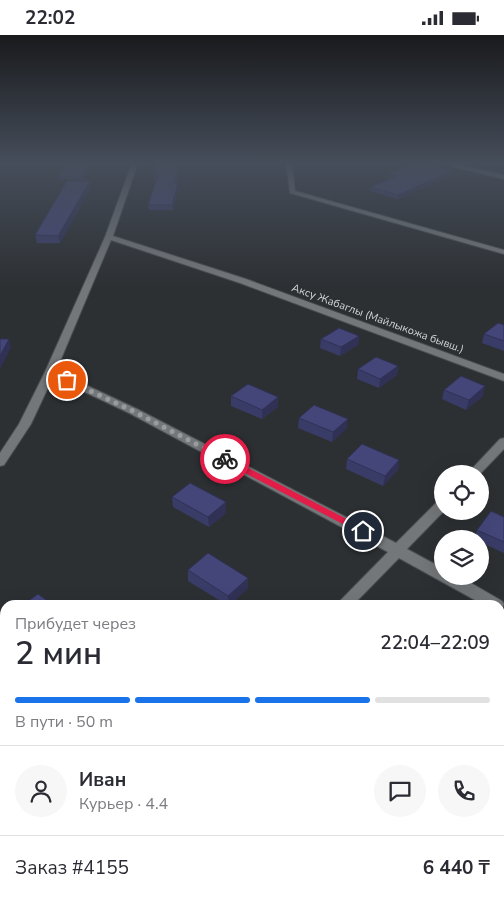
<!DOCTYPE html>
<html lang="ru">
<head>
<meta charset="utf-8">
<style>
	body { margin:0; font-family:"Nunito Sans",sans-serif; background:#f7f7f7; color:#2b2b33; height:100vh; display:flex; flex-direction:column; font-size:19px; white-space:nowrap }
	* { box-sizing:border-box; margin:0 }
	p { font-size:16px; color:#7c7c81 }
	.icon { flex:none; width:28px; height:28px; fill:none; stroke:currentColor; stroke-width:2; stroke-linecap:round; stroke-linejoin:round }
	.map { position:relative; flex:1; overflow:hidden }
	.side { position:absolute; left:0px; top:565px; width:505px; height:311px; display:flex; flex-direction:column; background:#fff; border-radius:15px 15px 0 0; box-shadow:0 5px 20px #0002 }
	.side>* { flex:none }
	.buttons { position:absolute; left:434px; top:430px; display:grid; gap:10px }
	.buttons a { display:grid; place-items:center; width:55px; height:55px; border-radius:50%; background:#fff; box-shadow:0 5px 20px #0002; font-size:25px }
	.pin { position:absolute; display:grid; place-items:center; width:42px; height:42px; color:#fff; margin:-21px; border:2px solid #fff; border-radius:50%; box-shadow:0 1px 5px #0007 }
	.courier { position:absolute; display:grid; place-items:center; width:50px; height:50px; margin:-25px; border:4px solid #e11d48; border-radius:50%; background:#fff; color:#222; box-shadow:0 1px 6px #0007 }
	.overview em { font-style:normal; font-weight:600 }
	.overview div { display:flex; flex-direction:column-reverse }
	.overview { display:flex; align-items:center; justify-content:space-between; height:85px; padding:0 15px }
	h1 { font-size:32px; font-weight:600; line-height:38px }
	.bar { display:grid; grid-template-columns:repeat(4,1fr); gap:8px 5px; align-content:center; height:60px; padding:0 15px }
	.bar i { height:6px; border-radius:4px; background:#e1e1e2 }
	.bar .current { background:#1a73e8 }
	.bar p { grid-column:span 4 }
	.line { display:flex; align-items:center; gap:12px; padding:0 15px; border-top:1px solid #e1e1e2 }
	.line div { flex:1 }
	.round { display:grid; place-items:center; flex:none; width:52px; height:52px; border-radius:26px; background:#f7f7f7 }
	.status { display:flex; justify-content:space-between; align-items:center; height:35px; padding:0 25px; background:#fff; direction:ltr }
	.status svg { height:14px; fill:currentColor }
	.map>svg:first-child { display:block }
</style>
</head>
<body>
<div class="status"><b>22:02</b><svg viewBox="0 0 49 12"><path d="M0 12V9h3v3zM5 12V6h3v6zM10 12V3h3v9zM15 12V0h3v12zM26 1h20v11H26zM47 4h2v5h-2z"/></svg></div>
<div class="map">
<svg width="504" height="876" viewBox="0 0 504 876">
	<rect width="100%" height="100%" fill="#2d3033"/>
	<g fill="none" stroke-linecap="round" stroke-linejoin="round">
		<defs>
			<path id="street" d="M132 128H138L113 201 246 244 504 339V346L240 248 111 205 56 336 137 374 396 508 437 467 442 466 444 476 407 514 442 533V541H459L502 566 504 569 502 574 500 575V570H484L399 523 353 570H336L388 517 129 378 53 342 31 389 4 430 0 431V418L19 389 45 337 105 202Z
				M286 128H292L295 156 504 215V219L290 158Z
				M451 128 504 140V144L454 132Z
				M504 403V414L480 439H467L500 404Z
				M0 742 5 744V764L0 762Z
				M114 871H139L141 876H116Z"/>
		</defs>
		<use href="#street" stroke="#4a4d4f" stroke-width="2"/>
		<use href="#street" fill="#73777a" fill-rule="evenodd"/>
	</g>
	<path fill="#3a3c68" d="M67 128H91L83 145 59 144 58 141Z
		M158 128H177L175 135H178V140L176 148H178V153L173 175H149L148 170 156 145H155L154 140Z
		M389 139H452L398 164 370 156 371 152 392 143 388 142Z
		M91 153 60 208H37L35 200Z
		M504 290V316L482 308 484 299Z
		M359 301 358 310 340 321 320 313 321 304Z
		M398 331 397 340 379 353 357 344 358 334Z
		M444 355 483 361 466 375 442 364Z
		M231 361 278 362V372L262 384 231 371Z
		M299 383 347 393 332 407 298 393Z
		M347 424 399 425 398 435 383 451 346 434Z
		M172 462 226 467V478L209 492 173 472Z
		M504 482V518L480 507V504H475L477 495Z
		M188 535 248 543V553L230 570H227L188 546Z
		M504 635V673L500 670V642Z"/>
	<path fill="#303155" d="M88 128H91L83 145 82 141Z
		M178 135V140L175 153 174 148Z
		M453 135 452 139 398 164V160Z
		M90 146 91 153 60 208 58 201Z
		M178 148V153L173 175 172 170Z
		M359 301 358 310 340 321 341 312Z
		M9 304 11 313 0 334V321Z
		M398 331 397 340 379 353 380 344Z
		M485 351 483 361 466 375 469 365Z
		M278 362V372L262 384V375Z
		M348 384 347 393 332 407 333 397Z
		M399 425 398 435 383 451 385 441Z
		M226 467V478L209 492 208 482Z
		M248 543V553L230 570H229L228 561Z"/>
	<path fill="#444679" stroke="#303155" d="M67 128H88L82 141H58Z
		M158 128H175L173 135H178L174 148H178L172 170H148L158 140H154Z
		M416 128H423L453 135 398 160 371 152 397 141 389 139Z
		M67 146H90L58 201 35 200Z
		M498 288 504 290V306L484 299Z
		M339 293 359 301 341 312 321 304Z
		M0 304H9L0 321Z
		M376 322 398 331 380 344 358 334Z
		M461 341 485 351 469 365 444 355Z
		M248 349 278 362 262 375 231 361Z
		M314 370 348 384 333 397 299 383Z
		M362 409 399 425 385 441 347 424Z
		M190 448 226 467 208 482 172 462Z
		M491 476 504 482V507L477 495Z
		M208 518 248 543 228 561 188 535Z
		M38 559 53 570H23Z
		M504 635V660L500 658V642Z"/>
	<linearGradient id="sky" x2="0" y2="1"><stop stop-color="#191a1c"/><stop offset="0.51" stop-color="#464e5b"/><stop offset="1" stop-color="#464e5b" stop-opacity="0"/></linearGradient>
	<rect width="504" height="251" fill="url(#sky)"/>
	<path fill="#e11d48" d="M225 421 366 494 367 496 366 498H360L222 426 221 424Z"/>
	<g fill="none" stroke-linecap="round" stroke-linejoin="round">
		<path stroke="#999b9e" stroke-width="5" stroke-dasharray="0 9" d="M67 345 133 376 225 424"/>
	</g>
	<g text-anchor="middle" stroke-width="4" stroke-linejoin="round" paint-order="stroke">
		<g font-size="11" fill="#d3d5d7" stroke="#2d3033">
			<text transform="translate(378 283) rotate(20)" y="4">Аксу Жабаглы (Майлыкожа бывш.)</text>
		</g>
	</g>
</svg>
<div class="buttons">
<a><svg class="icon" aria-label="locate" viewBox="0 0 24 24"><circle cx="12" cy="12" r="6"/><path d="M12 2v4M12 18v4M2 12h4M18 12h4"/></svg></a>
<a><svg class="icon" aria-label="layers" viewBox="0 0 24 24"><path d="M12 4l9 5-9 5-9-5zM3 14l9 5 9-5"/></svg></a>
</div>
<div class="pin" style="left:67px;top:345px;background:#ea580c"><svg class="icon" aria-label="bag" viewBox="0 0 24 24"><path d="M5 8h14l-1 12H6zM9 8a3 3 0 0 1 6 0"/></svg></div>
<div class="pin" style="left:363px;top:496px;background:#1f2937"><svg class="icon" aria-label="home" viewBox="0 0 24 24"><path d="M3 11l9-7 9 7M6 9v11h12V9"/></svg></div>
<div class="courier" style="left:225px;top:424px"><svg class="icon" aria-label="bike" viewBox="0 0 24 24"><circle cx="6" cy="16" r="4"/><circle cx="18" cy="16" r="4"/><path d="M6 16l4-8h5l3 8M10 8l3 8H6M13 5h3"/></svg></div>
<section class="side">
<div class="overview"><div><h1>2 мин</h1><p>Прибудет через</p></div><em>22:04–22:09</em></div>
<div class="bar"><i class="current"></i><i class="current"></i><i class="current"></i><i></i><p>В пути · 50 m</p></div>
<div class="line" style="height:90px"><a class="round"><svg class="icon" aria-label="person" viewBox="0 0 24 24"><circle cx="12" cy="8" r="4"/><path d="M4 21q1-7 8-7t8 7"/></svg></a><div><b>Иван</b><p>Курьер · 4.4</p></div><a class="round"><svg class="icon" aria-label="chat" viewBox="0 0 24 24"><path d="M4 5h16v11H9l-5 4z"/></svg></a><a class="round"><svg class="icon" aria-label="phone" viewBox="0 0 24 24"><path d="M5 4h4l2 5-3 2q2 4 5 5l2-3 5 2v4C11 20 4 13 5 4z"/></svg></a></div>
<div class="line" style="height:65px"><div>Заказ #4155</div><b>6 440 ₸</b></div>
</section>
</div>
</body>
</html>
